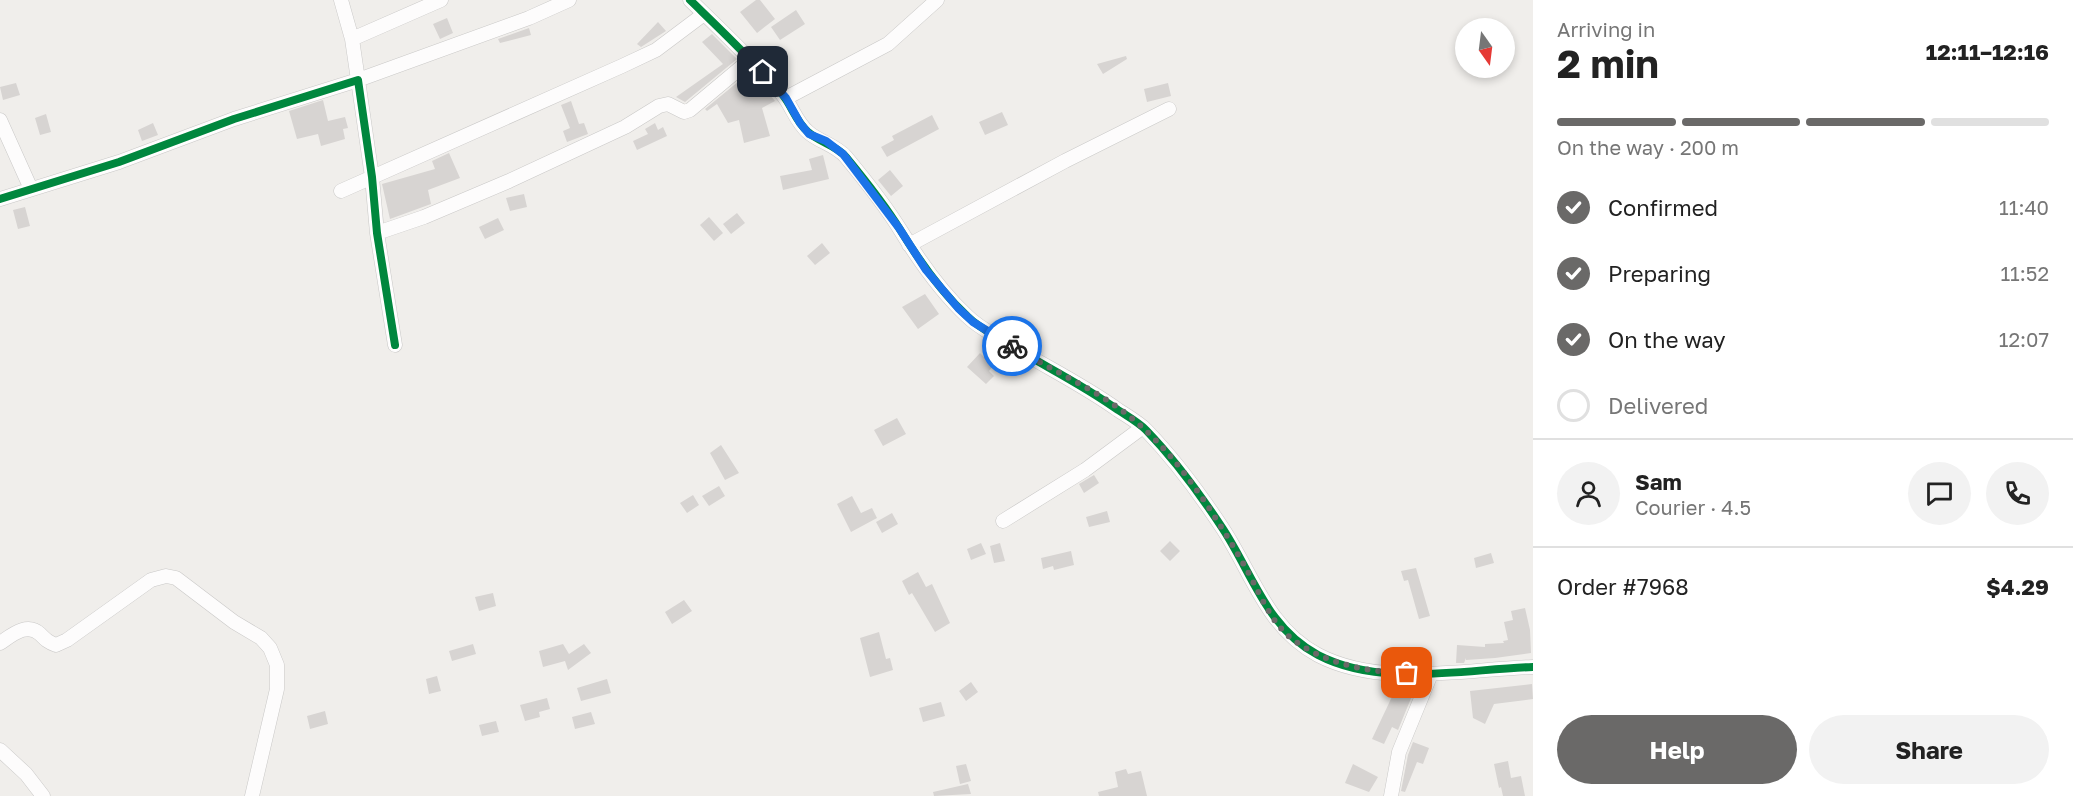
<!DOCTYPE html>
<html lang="en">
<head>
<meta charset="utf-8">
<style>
	body { margin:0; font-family:"Golos Text",sans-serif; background:#f2f2f2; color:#222; height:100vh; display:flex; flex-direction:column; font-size:22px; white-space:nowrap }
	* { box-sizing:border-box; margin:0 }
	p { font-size:20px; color:#767676 }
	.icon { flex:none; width:33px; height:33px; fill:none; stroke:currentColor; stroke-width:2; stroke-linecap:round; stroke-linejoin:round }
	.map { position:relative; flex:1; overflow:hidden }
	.side { display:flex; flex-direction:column; background:#fff; width:540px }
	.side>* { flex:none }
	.needle { width:39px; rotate:166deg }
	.controls { position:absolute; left:1455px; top:18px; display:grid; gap:12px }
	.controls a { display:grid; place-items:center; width:60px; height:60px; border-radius:50%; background:#fff; box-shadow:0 3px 9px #0003; font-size:30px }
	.pin { position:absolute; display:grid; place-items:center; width:51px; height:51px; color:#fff; margin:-26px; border-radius:12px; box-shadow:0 3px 9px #0006 }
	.courier { position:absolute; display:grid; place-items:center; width:60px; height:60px; margin:-30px; border:4px solid #1a73e8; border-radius:50%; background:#fff; color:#222; box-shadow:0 2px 8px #0007 }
	.overview em { font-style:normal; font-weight:700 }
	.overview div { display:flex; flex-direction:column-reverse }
	.overview { display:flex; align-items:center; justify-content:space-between; height:102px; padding:0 24px }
	h1 { font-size:39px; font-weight:700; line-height:45px }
	.bar { display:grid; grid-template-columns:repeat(4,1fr); gap:9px 6px; align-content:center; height:72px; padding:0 24px }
	.bar i { height:8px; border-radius:4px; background:#e0e0e0 }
	.bar .current { background:#6a6968 }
	.bar p { grid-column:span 4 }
	.line { display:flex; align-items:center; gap:15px; padding:0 24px; border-top:2px solid #e0e0e0 }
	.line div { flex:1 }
	.round { display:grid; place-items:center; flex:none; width:63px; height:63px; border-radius:32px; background:#f2f2f2 }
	ol { padding:0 24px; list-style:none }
	li { display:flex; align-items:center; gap:18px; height:66px }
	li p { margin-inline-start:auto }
	li .icon { padding:6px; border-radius:50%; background:#6a6968; color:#fff; stroke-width:4 }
	li:last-child { color:#767676 }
	li i { width:33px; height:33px; border:3px solid #e0e0e0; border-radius:50% }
	.action { display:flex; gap:12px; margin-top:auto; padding:12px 24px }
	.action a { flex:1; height:69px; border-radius:36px; background:#6a6968; color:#fff; font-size:24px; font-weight:700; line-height:69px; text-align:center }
	.action a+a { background:#f2f2f2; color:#222 }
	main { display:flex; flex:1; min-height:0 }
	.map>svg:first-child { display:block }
</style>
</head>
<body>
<main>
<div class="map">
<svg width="1533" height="796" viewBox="0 0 1533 796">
	<rect width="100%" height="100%" fill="#f0eeeb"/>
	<path fill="#d7d4d2" d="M756 0H760L775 19 757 33 740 12Z
		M796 10 805 24 780 40 771 27Z
		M447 18 453 33 440 39 433 24Z
		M658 22 666 31 641 47 637 44Z
		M529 28 531 35 500 43 498 39Z
		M712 34 737 59 685 102 676 97 723 64 702 42Z
		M1126 56 1127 59 1103 74 1097 64Z
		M750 72 775 101 762 108 770 136 744 143 739 120 728 123 717 104 707 111 705 109Z
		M16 83 20 95 3 100 0 87Z
		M1168 83 1171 96 1147 102 1144 89Z
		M323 100 328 121 345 117 348 128 343 129 345 139 321 146 318 134 297 139 289 111Z
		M571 101 579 124 584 123 588 134 567 142 563 131 570 128 561 105Z
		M1002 112 1008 125 985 135 979 122Z
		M46 114 51 132 40 135 35 118Z
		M932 115 939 129 887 157 881 147 894 140 892 136Z
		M153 123 158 135 142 141 138 130Z
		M655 123 658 130 663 127 667 136 637 150 633 141 648 134 645 129Z
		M449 153 460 178 428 190 431 204 390 219 382 184 435 169 432 161Z
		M823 155 829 179 783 190 780 176 812 170 809 159Z
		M890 170 903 186 891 196 878 180Z
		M524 194 527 207 510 211 506 198Z
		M25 207 30 226 18 229 13 210Z
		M737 213 745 223 731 234 723 224Z
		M709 217 723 233 714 241 700 225Z
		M498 218 504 230 485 239 479 227Z
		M822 243 830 253 815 265 807 256Z
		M925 294 939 314 918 329 902 307Z
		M980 353 993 366 989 371 994 376 986 384 967 367Z
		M897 418 906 434 883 446 874 430Z
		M721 445 739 473 725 480 710 453Z
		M1094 475 1099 483 1084 493 1079 484Z
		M719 486 725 496 709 506 702 496Z
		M693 495 699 505 687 513 680 503Z
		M852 496 861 513 872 508 877 518 851 532 837 504Z
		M1107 511 1110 522 1089 527 1086 517Z
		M892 513 898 524 882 533 876 522Z
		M1170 541 1180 551 1170 561 1160 551Z
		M981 543 986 554 971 560 967 549Z
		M1000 543 1005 561 994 563 990 546Z
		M1071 551 1074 565 1054 570 1053 566 1043 569 1041 558Z
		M1491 553 1494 563 1476 568 1474 558Z
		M1416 568 1430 616 1419 619 1408 580 1404 581 1401 571Z
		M918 572 926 587 932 584 950 623 935 632 912 593 909 595 902 581Z
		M493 593 496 606 479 611 475 597Z
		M684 600 692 611 672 624 665 612Z
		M1525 608 1530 630 1531 653 1495 658 1466 660V658L1464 663H1456L1457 645 1485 647V644L1504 643 1503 641 1508 640 1504 622 1513 620 1511 611Z
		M879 632 886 659 890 658 893 670 870 677 860 638Z
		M473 644 476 654 452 661 449 651Z
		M563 644 569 654 584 644 591 653 568 670 565 661 543 667 539 651Z
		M437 676 441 691 429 694 426 679Z
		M607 679 611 693 581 701 577 688Z
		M971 682 978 692 966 701 959 691Z
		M1398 684 1414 691 1398 730 1392 727 1384 744 1372 739Z
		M1532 684 1533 699 1494 704 1485 724 1473 718 1470 691Z
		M547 698 550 709 539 712 540 717 525 721 520 705Z
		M941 702 945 716 923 722 919 708Z
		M325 711 328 724 310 729 307 716Z
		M591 712 595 724 575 729 572 717Z
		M496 721 499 732 482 736 479 725Z
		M1413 742 1429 748 1423 764 1417 762 1405 792 1401 791 1408 755Z
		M1508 761 1511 778 1521 776 1525 796H1503L1501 787 1499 788 1494 764Z
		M966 764 971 781 960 784 956 766Z
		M1353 764 1378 777 1369 792 1345 783Z
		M1126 769 1128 774 1141 771 1147 796H1099L1098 792 1118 787 1115 772Z
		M968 784 971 794 934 796 933 792Z"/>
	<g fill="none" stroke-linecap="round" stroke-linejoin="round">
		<defs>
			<path id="street" d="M341 0 352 39 358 80 529 18 569 0
				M690 0C722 31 754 61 782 94 792 106 796 122 808 132 819 142 836 145 846 157 865 180 885 205 901 231 920 262 940 291 967 316 978 327 992 334 1005 342 1042 365 1082 384 1118 410 1127 416 1138 422 1146 430 1175 460 1200 494 1223 529 1253 575 1267 628 1318 655 1381 688 1465 669 1533 667
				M352 39 441 0
				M786 98 888 44 937 0
				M0 120 31 189
				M341 191 622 66 656 50 704 14
				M0 199 119 162 234 119 358 80 372 177 377 233 395 345
				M377 233 424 217 509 181 625 127 659 106 668 104 684 112 690 110 751 59
				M909 245 1065 161 1169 109
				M1003 521 1085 470 1143 427
				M0 643C12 635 27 622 40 634 46 640 48 642 56 645L67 640 151 580 166 576 176 578 234 622 261 638 270 648 277 665V689L252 796
				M0 750 26 774 43 796
				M1391 796 1399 752 1431 674"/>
		</defs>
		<use href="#street" stroke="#c9c8c7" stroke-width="15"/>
		<use href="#street" stroke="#fdfcfc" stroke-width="14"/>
		<defs>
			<path id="cycleway" d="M690 0C722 31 754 61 782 94 792 106 796 122 808 132 819 142 836 145 846 157 865 180 885 205 901 231 920 262 940 291 967 316 978 327 992 334 1005 342 1042 365 1082 384 1118 410 1127 416 1138 422 1146 430 1175 460 1200 494 1223 529 1253 575 1267 628 1318 655 1381 688 1465 669 1533 667
				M0 199 119 162 234 119 358 80 372 177 377 233 395 345"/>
		</defs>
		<use href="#cycleway" stroke="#fff" stroke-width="11"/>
		<use href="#cycleway" stroke="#00873e" stroke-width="8"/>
	</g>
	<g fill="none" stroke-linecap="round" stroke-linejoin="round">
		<path stroke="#6a6968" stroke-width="6" stroke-dasharray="0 10.8" d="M1012 346C1055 373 1106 393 1143 428 1183 464 1216 517 1243 563 1258 588 1268 620 1292 639 1325 664 1367 672 1407 673"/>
		<path stroke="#1a73e8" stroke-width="8" d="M763 72 786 98 800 123 809 134 826 141 843 154 899 228 926 270 958 308 973 322 1012 346"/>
	</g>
</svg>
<div class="controls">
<a><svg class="needle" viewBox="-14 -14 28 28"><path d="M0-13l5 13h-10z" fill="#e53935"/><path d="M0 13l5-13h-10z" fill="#767676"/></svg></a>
</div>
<div class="pin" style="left:1407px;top:673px;background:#ea580c"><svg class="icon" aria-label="bag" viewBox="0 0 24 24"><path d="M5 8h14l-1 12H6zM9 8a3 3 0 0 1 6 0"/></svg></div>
<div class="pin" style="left:763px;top:72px;background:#1f2937"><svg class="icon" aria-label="home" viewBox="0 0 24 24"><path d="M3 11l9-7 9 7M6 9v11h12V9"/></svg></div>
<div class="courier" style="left:1012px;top:346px"><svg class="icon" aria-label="bike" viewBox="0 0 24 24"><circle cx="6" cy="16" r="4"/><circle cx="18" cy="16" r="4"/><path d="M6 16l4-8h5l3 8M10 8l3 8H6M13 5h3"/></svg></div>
</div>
<section class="side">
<div class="overview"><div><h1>2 min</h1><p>Arriving in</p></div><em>12:11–12:16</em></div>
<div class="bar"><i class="current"></i><i class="current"></i><i class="current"></i><i></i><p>On the way · 200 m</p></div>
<ol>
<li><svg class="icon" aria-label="check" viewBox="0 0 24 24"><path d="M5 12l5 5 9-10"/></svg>Confirmed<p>11:40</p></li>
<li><svg class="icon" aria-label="check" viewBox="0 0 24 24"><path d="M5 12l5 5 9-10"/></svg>Preparing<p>11:52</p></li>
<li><svg class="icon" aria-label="check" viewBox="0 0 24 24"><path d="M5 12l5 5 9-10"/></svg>On the way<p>12:07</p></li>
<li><i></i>Delivered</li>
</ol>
<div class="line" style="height:108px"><a class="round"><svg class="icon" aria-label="person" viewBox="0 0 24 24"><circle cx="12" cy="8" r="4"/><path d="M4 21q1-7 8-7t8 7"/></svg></a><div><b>Sam</b><p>Courier · 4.5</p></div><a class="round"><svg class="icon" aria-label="chat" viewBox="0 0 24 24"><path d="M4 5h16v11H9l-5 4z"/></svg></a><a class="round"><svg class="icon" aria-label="phone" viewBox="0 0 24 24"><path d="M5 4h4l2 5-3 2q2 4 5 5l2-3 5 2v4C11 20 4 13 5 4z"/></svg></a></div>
<div class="line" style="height:78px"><div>Order #7968</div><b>$4.29</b></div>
<div class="action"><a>Help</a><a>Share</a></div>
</section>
</main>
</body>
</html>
